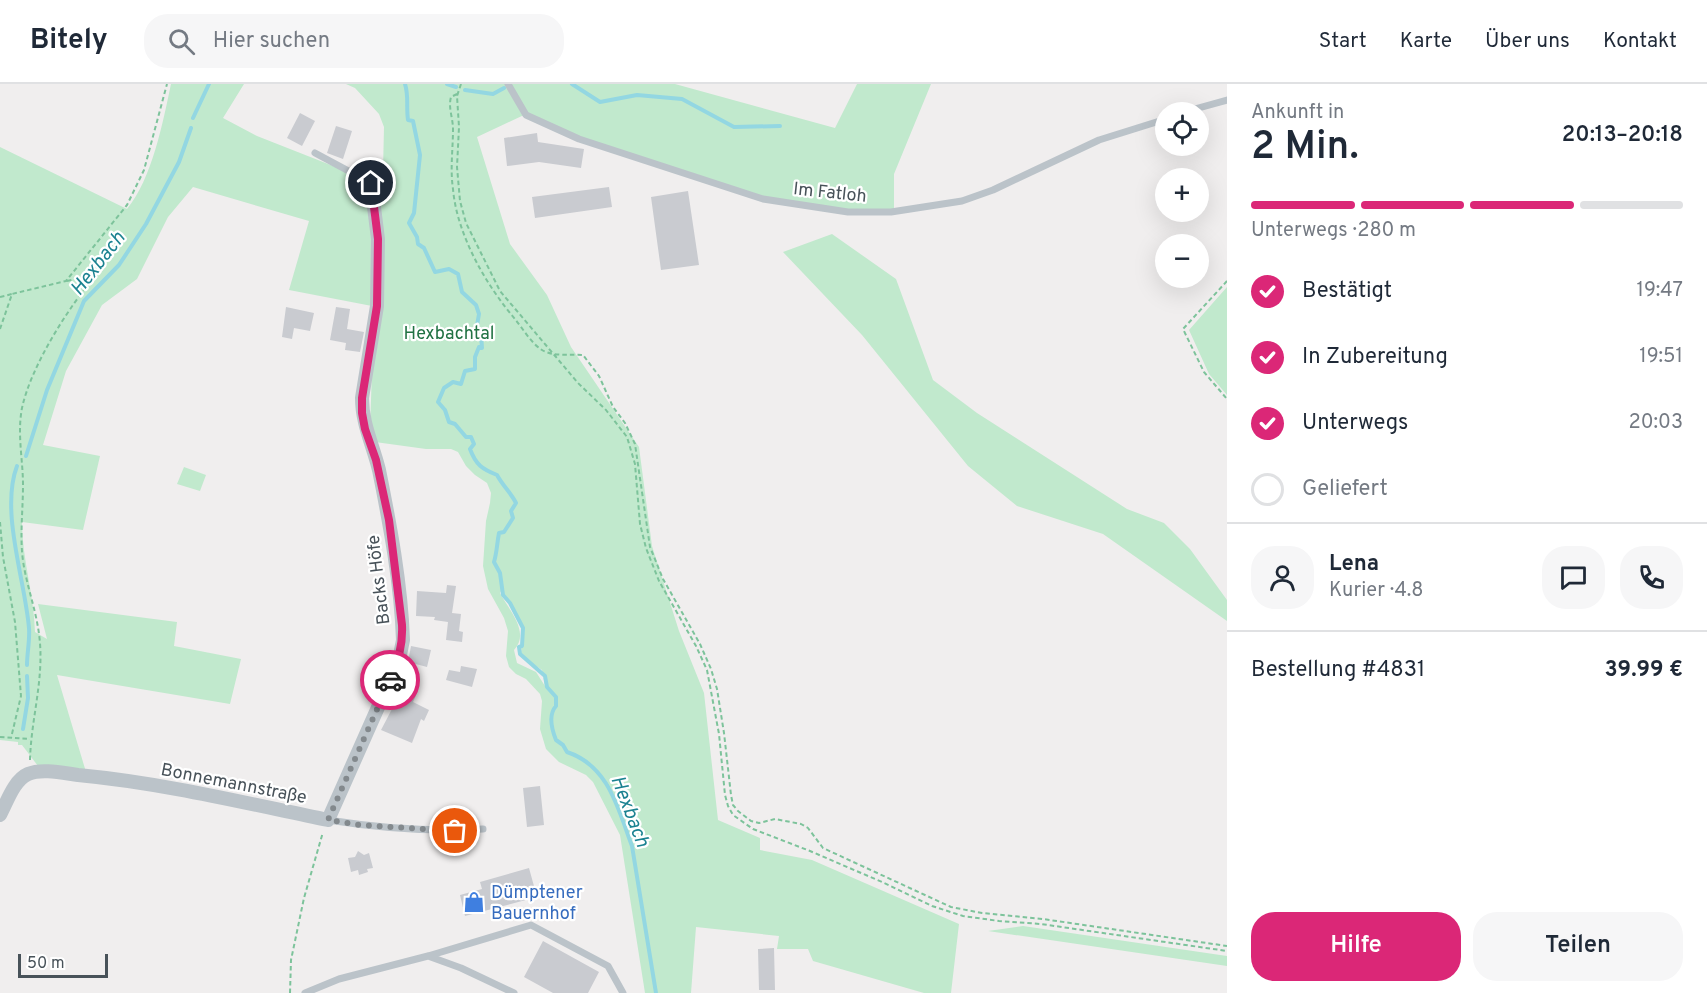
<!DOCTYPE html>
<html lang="de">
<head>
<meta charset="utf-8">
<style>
	body { margin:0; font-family:Overpass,sans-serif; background:#f6f6f7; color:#1f2937; height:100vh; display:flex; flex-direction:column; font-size:22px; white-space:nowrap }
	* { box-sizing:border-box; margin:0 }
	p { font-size:20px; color:#747a83 }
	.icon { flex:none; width:33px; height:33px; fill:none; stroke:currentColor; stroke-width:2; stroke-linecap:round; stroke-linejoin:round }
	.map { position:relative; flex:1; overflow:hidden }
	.panel { display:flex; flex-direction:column; background:#fff; width:480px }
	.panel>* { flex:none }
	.buttons { position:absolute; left:1155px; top:18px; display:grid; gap:12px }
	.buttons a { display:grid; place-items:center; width:54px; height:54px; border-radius:50%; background:#fff; box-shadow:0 6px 24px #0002; font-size:30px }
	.scale { position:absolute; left:18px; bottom:15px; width:90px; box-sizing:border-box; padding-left:6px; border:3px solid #485259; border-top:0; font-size:16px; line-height:21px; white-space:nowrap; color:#485259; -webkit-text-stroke:4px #fff; paint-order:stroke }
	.pin { position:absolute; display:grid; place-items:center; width:51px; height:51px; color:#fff; margin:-26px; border:3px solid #fff; border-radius:50%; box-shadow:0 2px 6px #0007 }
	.courier { position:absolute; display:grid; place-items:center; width:60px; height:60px; margin:-30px; border:4px solid #db2777; border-radius:50%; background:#fff; color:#222; box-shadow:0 2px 8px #0007 }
	.overview em { font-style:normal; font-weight:600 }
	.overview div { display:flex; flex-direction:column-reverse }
	.overview { display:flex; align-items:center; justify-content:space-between; height:102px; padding:0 24px }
	h1 { font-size:39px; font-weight:600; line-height:45px }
	.bar { display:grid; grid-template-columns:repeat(4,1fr); gap:9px 6px; align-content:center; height:72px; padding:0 24px }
	.bar i { height:8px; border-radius:4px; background:#e0e1e3 }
	.bar .selected { background:#db2777 }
	.bar p { grid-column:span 4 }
	.line { display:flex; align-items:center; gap:15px; padding:0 24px; border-top:2px solid #e0e1e3 }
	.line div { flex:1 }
	.round { display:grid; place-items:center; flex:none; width:63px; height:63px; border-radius:24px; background:#f6f6f7 }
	ol { padding:0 24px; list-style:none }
	li { display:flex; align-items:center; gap:18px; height:66px }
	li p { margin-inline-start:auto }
	li .icon { padding:6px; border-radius:50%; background:#db2777; color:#fff; stroke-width:4 }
	li:last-child { color:#747a83 }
	li i { width:33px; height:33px; border:3px solid #e0e1e3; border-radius:50% }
	.button { display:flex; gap:12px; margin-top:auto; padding:12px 24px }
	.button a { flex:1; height:69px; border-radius:24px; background:#db2777; color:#fff; font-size:24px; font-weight:600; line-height:69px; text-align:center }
	.button a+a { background:#f6f6f7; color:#1f2937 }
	header { display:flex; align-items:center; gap:36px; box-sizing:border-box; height:84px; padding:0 30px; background:#fff; border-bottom:2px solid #e0e1e3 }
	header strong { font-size:28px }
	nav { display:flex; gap:33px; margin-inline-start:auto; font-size:21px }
	.search { width:420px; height:54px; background:#f6f6f7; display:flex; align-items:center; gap:15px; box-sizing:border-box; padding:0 21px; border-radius:24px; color:#747a83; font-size:22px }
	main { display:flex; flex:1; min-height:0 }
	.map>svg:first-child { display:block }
</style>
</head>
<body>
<header>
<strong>Bitely</strong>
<div class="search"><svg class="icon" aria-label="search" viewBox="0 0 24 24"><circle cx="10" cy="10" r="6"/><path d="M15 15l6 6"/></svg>Hier suchen</div>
<nav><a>Start</a><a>Karte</a><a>Über uns</a><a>Kontakt</a></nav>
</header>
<main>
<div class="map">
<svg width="1227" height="909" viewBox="0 0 1227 909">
	<rect width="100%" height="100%" fill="#f0eeee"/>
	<path fill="#c1e9cd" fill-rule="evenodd" d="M171 0H244L223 34 257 52 351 89 366 105 371 124 372 222 289 206 309 137 193 103 168 133 137 195 102 221 66 287 43 361 100 372 83 446 22 438C22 475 34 510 35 548L47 555 38 520 177 538 174 562 241 575 230 620 57 591 86 688 38 682 22 661H18V658L0 656V63L127 125C152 95 163 38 171 0Z
		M346 0H675L835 44 857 0H931L894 90V127H849L764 115 655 81 524 31 477 53 510 160 547 211 571 263 639 363 652 462 679 547 704 609 718 736 760 754V766L812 776 959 840 951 909H924L813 877 808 865H777L779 852 696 843 691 909H645L620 751 593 698 586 691 559 678 546 665 540 645 542 617 540 610 526 595 516 590 509 583 506 572 508 547 504 534 488 505 483 482 486 437 490 419 491 409 487 399 475 391 466 382 458 368 451 365H426L375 358 370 345 378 111 383 87 384 43 379 30 355 4ZM501 507C504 513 509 517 513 523 524 543 522 549 521 572L542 586 545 602 536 588 517 579 514 566C531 548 508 525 500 509Z
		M832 150 896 195 933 296 977 329 1127 425 1164 439 1190 465 1227 516V537L1103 450 1017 422 968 382 862 251 783 168Z
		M1227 203V311L1209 290 1189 246Z
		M184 383 206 391 200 407 177 400Z
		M1023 842 1227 872V882L988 847Z"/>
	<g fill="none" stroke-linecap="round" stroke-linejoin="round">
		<path stroke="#93d7e2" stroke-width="4" d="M405 0C409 12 406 23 408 36L413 37 420 71 414 129 409 139 417 153 418 160 424 164 435 188 449 185 458 190 462 208 476 221 479 230 475 253 481 251 482 264 479 263 475 273V285L465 287 461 300 453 298 444 304 438 318 445 326 449 338 455 340 466 353H471L474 360 470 365C476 381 482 385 497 391 503 402 511 409 516 419L511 427 513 434 504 448 499 449C497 459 497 468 494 478L500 489 503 511 510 519 523 544 522 562 519 563 520 570 545 592 547 603 556 613V622C548 631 552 646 556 656L563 661 567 668C609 682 618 725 632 762L656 909
			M447 0 456 3
			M572 0 600 18 637 11 682 15 734 43 780 42
			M465 6 493 10 504 4
			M193 34 209 0
			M26 372 47 306 84 217 119 181 146 140 179 78 191 44
			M17 382C0 427 25 496 29 544 30 556 27 569 27 581
			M23 645 28 614 27 592"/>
	</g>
	<path fill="#c9cbd0" d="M300 29 315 37 302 62 287 54Z
		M336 42 352 47 343 75 327 69Z
		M537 49 538 58 584 65 581 84 539 78 507 82 504 54Z
		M609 103 612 123 535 134 532 113Z
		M688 107 699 181 661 186 651 113Z
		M286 223 314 229 310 247 294 244 292 255 282 253Z
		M336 223 350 225 347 245 364 248 360 268 345 266 346 259 330 256Z
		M447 501 456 502 452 529 461 530 459 547 463 548 462 558 446 556 448 538 434 536 435 533 416 532 417 507 446 509Z
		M411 562 431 566 427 583 408 578Z
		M461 582 477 585 472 603 446 596 449 586 460 588Z
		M404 602 417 609 413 618 429 626 424 637 421 635 412 659 381 646Z
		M540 702 544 741 527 743 523 704Z
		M358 767 364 771 369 769 373 784 367 785 368 788 359 791 358 786 351 788 348 774 355 773Z
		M529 784 537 813 465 832 460 811 482 805 480 798Z
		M543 857 599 888 588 909H553L524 893Z
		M774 864 775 906H759L758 865Z"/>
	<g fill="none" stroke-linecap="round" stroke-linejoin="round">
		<path stroke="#7dc39b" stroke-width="2" stroke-dasharray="4.5 3" stroke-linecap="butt" d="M461 0 457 12 459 43 457 83 460 117 466 139 500 207 578 299 606 326 627 353 635 380 640 440 646 464 659 497 696 562 707 586 719 650 725 711 728 722 733 731 753 745 810 767 882 798 932 822 963 832 999 837 1041 840 1227 867
			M457 10 451 13C448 24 453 34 453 45 453 65 450 85 453 105 457 151 486 201 515 235 523 245 532 260 542 266 553 273 571 270 583 271L599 292 613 323 625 339 635 360 650 463 663 495 700 560 711 585 717 605 724 649 731 711 733 721 738 727 751 737 759 739 775 735 801 740 808 744 823 764 951 823 982 829 1043 835 1227 862
			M67 197 97 190
			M1227 197 1183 245 1204 288 1227 315
			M0 213 12 210
			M0 245 12 210 66 197 127 121 144 86 167 0
			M0 438 3 473 15 538 21 612 11 654
			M0 653 30 655
			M30 676C31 634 45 593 39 550 36 527 28 505 24 483 19 456 23 429 23 401 23 376 17 350 22 324 31 282 69 222 97 190
			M290 909 291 876 304 814 323 748"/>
		<path stroke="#bbc3c9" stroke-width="7" d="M508 0 526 31 579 55 763 115 848 128H891L962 117 993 106 1099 56 1166 35
			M1184 28 1227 16
			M315 69 371 99
			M328 736C379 744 432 748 483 745
			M428 872 461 884 514 909
			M305 909 339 895 428 872 531 841 608 882 623 909"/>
		<path stroke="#bbc3c9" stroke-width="14" d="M0 731C7 718 14 696 28 690 42 684 63 689 78 691 163 699 245 719 328 736L399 576 403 556C401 499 390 441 379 386 373 361 362 340 362 314L377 222 378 155 371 99"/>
	</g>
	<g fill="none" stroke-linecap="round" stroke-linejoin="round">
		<path stroke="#83898d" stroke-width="6" stroke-dasharray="0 10.8" d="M390 596 328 736 360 741 455 747"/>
		<path stroke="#db2777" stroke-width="8" d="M371 99 378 155 377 222 362 314V329L365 345 376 376 389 436 402 541C403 562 398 577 390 596"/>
	</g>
	<defs>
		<symbol id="shop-bare" viewBox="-9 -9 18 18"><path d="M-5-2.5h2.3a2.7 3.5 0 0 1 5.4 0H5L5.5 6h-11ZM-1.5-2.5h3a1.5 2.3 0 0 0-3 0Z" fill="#3f7fe0" stroke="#fff" stroke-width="2.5" paint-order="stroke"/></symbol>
	</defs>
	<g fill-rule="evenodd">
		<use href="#shop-bare" x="459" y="803" width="30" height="30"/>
	</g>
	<g text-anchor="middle" stroke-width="4.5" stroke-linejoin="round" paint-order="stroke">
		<g font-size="18" fill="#485259" stroke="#fff">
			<text transform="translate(830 108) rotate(6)" y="6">Im Fatloh</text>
			<text transform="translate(378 496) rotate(-97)" y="6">Backs Höfe</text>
			<text transform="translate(234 699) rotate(11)" y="6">Bonnemannstraße</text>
		</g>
		<g font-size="18" fill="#217243" stroke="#fff">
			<text x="449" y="255">Hexbachtal</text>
		</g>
		<g font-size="18" fill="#366cbe" stroke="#fff" text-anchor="start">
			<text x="491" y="814">Dümptener<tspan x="491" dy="21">Bauernhof</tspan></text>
		</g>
		<g font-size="20" font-style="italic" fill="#1b8291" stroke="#fff">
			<text transform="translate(97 179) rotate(-52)" y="7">Hexbach</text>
			<text transform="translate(631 727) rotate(69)" y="7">Hexbach</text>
		</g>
	</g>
</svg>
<div class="buttons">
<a><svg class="icon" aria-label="locate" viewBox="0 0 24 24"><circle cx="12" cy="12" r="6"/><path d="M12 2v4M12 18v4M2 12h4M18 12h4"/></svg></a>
<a>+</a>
<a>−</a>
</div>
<div class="scale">50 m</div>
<div class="pin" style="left:455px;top:747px;background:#ea580c"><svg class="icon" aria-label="bag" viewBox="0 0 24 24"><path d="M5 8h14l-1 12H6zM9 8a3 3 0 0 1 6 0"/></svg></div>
<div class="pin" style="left:371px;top:99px;background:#1f2937"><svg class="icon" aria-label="home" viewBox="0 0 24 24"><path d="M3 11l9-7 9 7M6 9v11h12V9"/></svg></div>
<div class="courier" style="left:390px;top:596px"><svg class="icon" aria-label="car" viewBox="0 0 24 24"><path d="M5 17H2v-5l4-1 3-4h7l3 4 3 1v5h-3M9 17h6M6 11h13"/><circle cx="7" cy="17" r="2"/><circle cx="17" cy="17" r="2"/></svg></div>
</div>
<section class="panel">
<div class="overview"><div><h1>2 Min.</h1><p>Ankunft in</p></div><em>20:13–20:18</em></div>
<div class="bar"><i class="selected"></i><i class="selected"></i><i class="selected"></i><i></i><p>Unterwegs · 280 m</p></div>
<ol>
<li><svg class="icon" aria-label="check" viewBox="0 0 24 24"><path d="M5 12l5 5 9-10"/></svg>Bestätigt<p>19:47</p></li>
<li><svg class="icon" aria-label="check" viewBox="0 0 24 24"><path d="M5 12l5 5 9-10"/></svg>In Zubereitung<p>19:51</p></li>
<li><svg class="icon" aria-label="check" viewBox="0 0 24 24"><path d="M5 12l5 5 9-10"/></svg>Unterwegs<p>20:03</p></li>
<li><i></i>Geliefert</li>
</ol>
<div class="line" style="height:108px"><a class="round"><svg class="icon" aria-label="person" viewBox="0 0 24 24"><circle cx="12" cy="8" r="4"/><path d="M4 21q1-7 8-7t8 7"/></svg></a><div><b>Lena</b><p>Kurier · 4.8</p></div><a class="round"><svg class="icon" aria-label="chat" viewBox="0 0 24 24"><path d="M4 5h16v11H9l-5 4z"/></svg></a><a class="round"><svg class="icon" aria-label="phone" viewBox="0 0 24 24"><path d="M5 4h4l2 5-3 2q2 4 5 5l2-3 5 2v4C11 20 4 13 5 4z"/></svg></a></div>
<div class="line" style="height:78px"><div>Bestellung #4831</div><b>39.99 €</b></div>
<div class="button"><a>Hilfe</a><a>Teilen</a></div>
</section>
</main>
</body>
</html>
